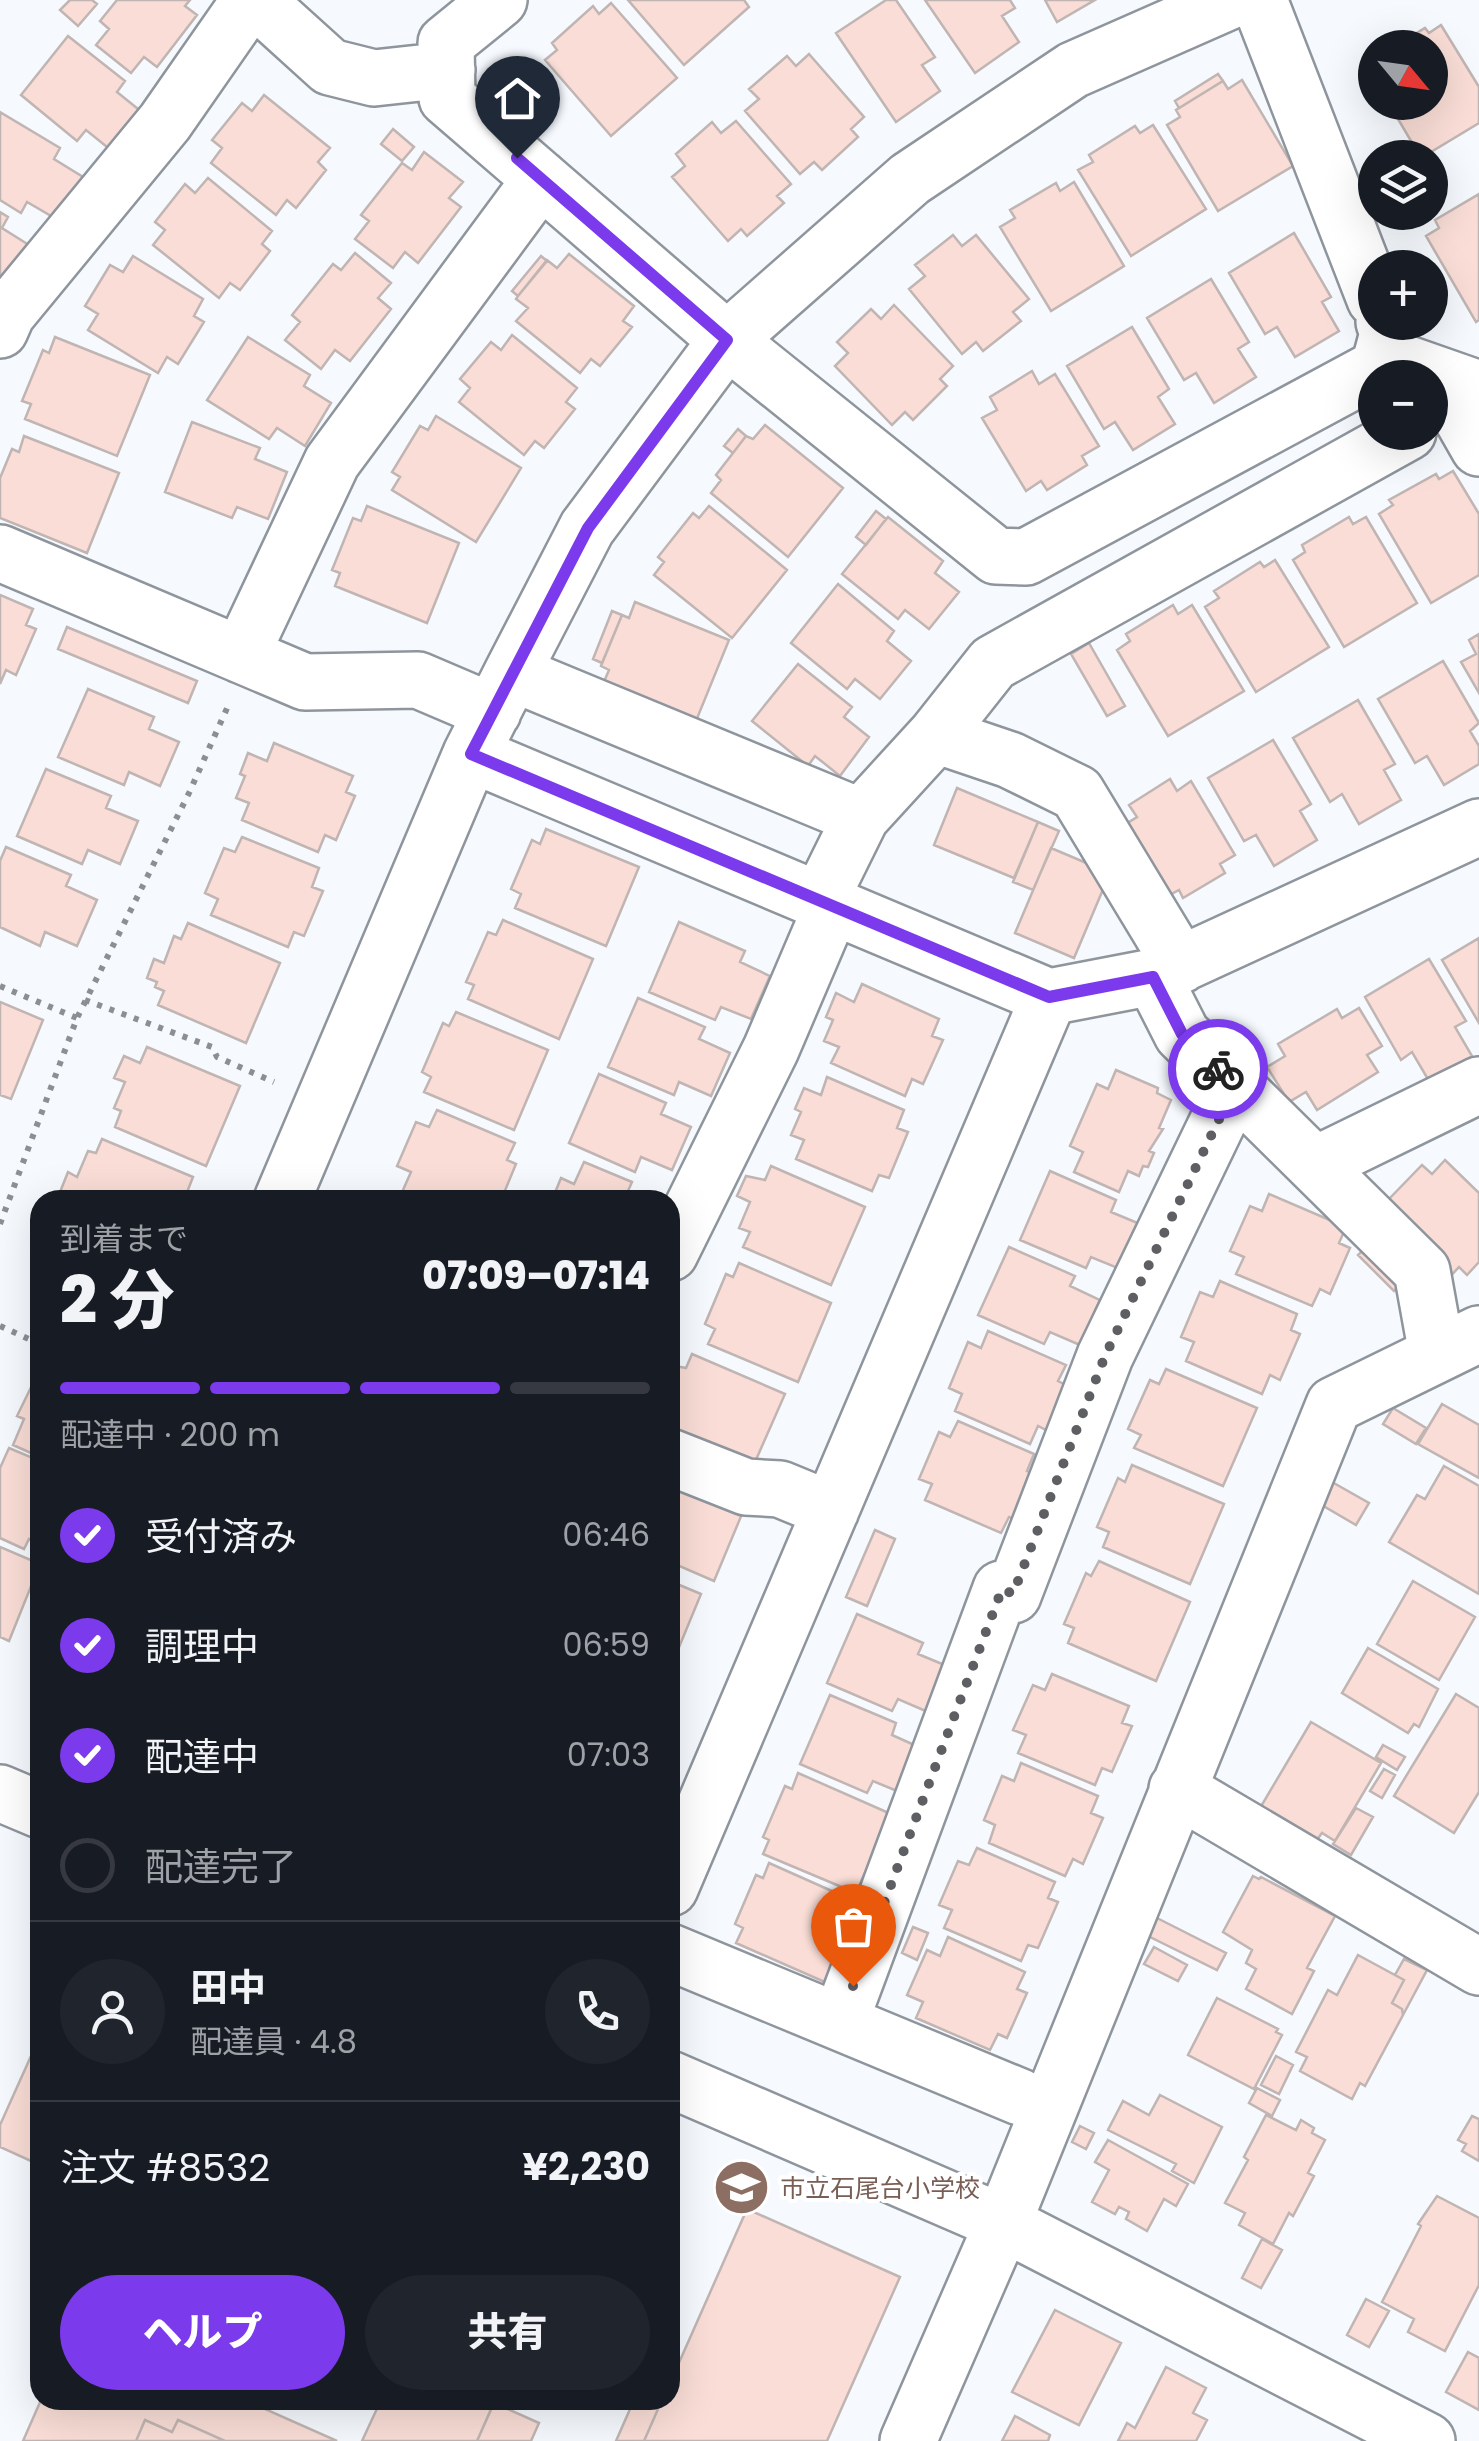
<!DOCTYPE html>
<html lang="ja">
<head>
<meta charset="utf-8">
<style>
	body { margin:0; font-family:Poppins,"Noto Sans JP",sans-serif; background:#20242c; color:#f1f3f6; height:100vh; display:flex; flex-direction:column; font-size:38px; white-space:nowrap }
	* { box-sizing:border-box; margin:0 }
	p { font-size:32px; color:#9ea1a6 }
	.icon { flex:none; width:55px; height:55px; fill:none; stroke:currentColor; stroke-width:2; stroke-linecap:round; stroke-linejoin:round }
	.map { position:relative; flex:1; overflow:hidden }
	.sheet { position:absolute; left:30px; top:1190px; width:650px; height:1220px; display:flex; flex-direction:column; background:#171b24; border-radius:30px; box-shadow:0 10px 40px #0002 }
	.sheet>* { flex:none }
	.needle { width:65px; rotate:119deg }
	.controls { position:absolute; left:1358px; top:30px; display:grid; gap:20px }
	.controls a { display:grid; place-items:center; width:90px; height:90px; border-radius:50%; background:#171b24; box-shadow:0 10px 40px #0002; font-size:50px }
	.pin { position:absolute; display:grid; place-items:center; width:85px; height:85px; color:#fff; margin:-102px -42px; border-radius:50% 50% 50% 0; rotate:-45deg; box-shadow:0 0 10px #0007 }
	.pin .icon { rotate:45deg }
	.courier { position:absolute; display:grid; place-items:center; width:100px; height:100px; margin:-50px; border:8px solid #7c3aed; border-radius:50%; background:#fff; color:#222; box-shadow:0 2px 12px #0007 }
	.summary em { font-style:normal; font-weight:800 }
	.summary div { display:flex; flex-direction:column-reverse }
	.summary { display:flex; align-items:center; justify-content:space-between; height:170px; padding:0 30px }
	h1 { font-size:65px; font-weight:800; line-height:75px }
	.bar { display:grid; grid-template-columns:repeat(4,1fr); gap:15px 10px; align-content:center; height:120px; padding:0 30px }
	.bar i { height:12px; border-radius:8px; background:#363941 }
	.bar .on { background:#7c3aed }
	.bar p { grid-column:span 4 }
	.line { display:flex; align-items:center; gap:25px; padding:0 30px; border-top:2px solid #363941 }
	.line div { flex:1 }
	.round { display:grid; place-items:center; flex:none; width:105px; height:105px; border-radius:52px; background:#20242c }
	ol { padding:0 30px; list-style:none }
	li { display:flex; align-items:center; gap:30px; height:110px }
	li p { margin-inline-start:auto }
	li .icon { padding:10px; border-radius:50%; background:#7c3aed; color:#fff; stroke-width:4 }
	li:last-child { color:#9ea1a6 }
	li i { width:55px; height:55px; border:5px solid #363941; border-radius:50% }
	.button { display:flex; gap:20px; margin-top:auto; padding:20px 30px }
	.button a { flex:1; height:115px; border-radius:60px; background:#7c3aed; color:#fff; font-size:40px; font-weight:800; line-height:115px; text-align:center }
	.button a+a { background:#20242c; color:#f1f3f6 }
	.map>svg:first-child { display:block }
</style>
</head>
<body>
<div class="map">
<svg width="1479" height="2441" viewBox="0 0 1479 2441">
	<rect width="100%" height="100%" fill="#f6faff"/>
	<path fill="#f9ddd6" stroke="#c0b5b2" stroke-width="2.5" d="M70 0H92L97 4 78 26 60 10Z
		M117 0H190L185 6 197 15 157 67 144 57 131 73 96 45 109 29 100 21Z
		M628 0H744L749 7 684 65Z
		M886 0H896L935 57 922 65 940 91 896 122 836 33Z
		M925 0H1010L1015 8 1002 16 1019 42 975 73Z
		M1045 0H1095L1057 22Z
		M611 3 677 78 611 136 545 60 557 50 552 43 593 6 599 14Z
		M1441 25 1479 87V123L1421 158 1388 102H1430V48H1392L1425 28 1429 33Z
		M68 36 125 81 117 92 143 113 112 151 86 130 77 141 21 95Z
		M809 54 864 117 851 129 858 137 822 170 814 162 800 174 745 111 759 99 749 89 787 56 796 66Z
		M1218 74 1223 81 1179 108 1175 101Z
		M1242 80 1293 166 1218 211 1167 125 1180 117 1176 110 1223 81 1228 89Z
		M264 95 330 148 318 162 326 170 296 208 287 200 276 215 211 163 222 148 212 140 242 103 252 111Z
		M0 112 60 148 54 159 83 177 58 220 27 202 21 213 0 200Z
		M736 121 791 184 777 196 784 203 747 236 741 229 728 241 672 177 685 166 676 154 712 122 721 133Z
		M1153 125 1206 209 1131 256 1078 170 1093 162 1089 155 1135 126 1140 133Z
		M393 129 414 147 402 161 381 144Z
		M424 152 463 182 449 198 461 207 418 263 405 252 393 268 355 239 369 221 361 215 402 163 412 170Z
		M208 178 272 231 262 244 270 251 240 290 230 283 219 298 153 245 165 230 155 222 185 184 195 193Z
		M1074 182 1124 266 1051 311 1000 227 1015 218 1010 210 1056 183 1060 191Z
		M1479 194V320L1476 322 1426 236 1439 228 1435 220Z
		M0 212 8 217 2 228 29 245 0 285Z
		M1294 233 1331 297 1322 302 1339 331 1295 357 1277 327 1265 334 1229 273Z
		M953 235 962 246 976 235 1029 299 1013 312 1021 321 983 351 976 342 962 354 909 289 925 276 915 265Z
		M355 253 391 283 378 298 391 309 350 361 335 350 321 369 285 340 300 322 292 315 333 264 341 270Z
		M569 254 634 306 623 321 632 327 600 366 591 359 580 373 516 321 528 308 516 299 518 296 547 260 557 268Z
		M133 256 203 299 194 316 204 322 178 364 167 357 158 373 88 330 98 314 85 306 110 265 123 272Z
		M541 256 547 261 518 296 512 291Z
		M1211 279 1249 342 1238 349 1256 377 1214 403 1196 373 1184 380 1147 318Z
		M894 305 953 366 940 379 947 386 913 420 905 412 892 425 835 366 848 353 837 342 871 309 881 319Z
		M1132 327 1169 389 1158 397 1175 424 1133 450 1115 422 1104 429 1067 366Z
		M512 335 577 388 566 402 575 409 544 448 535 441 524 455 459 402 470 388 460 379 491 342 501 350Z
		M55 337 150 375 117 456 25 419 31 404 22 401 43 350 49 353Z
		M248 337 310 375 304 386 331 403 305 446 277 428 269 439 207 400Z
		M1032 371 1039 384 1055 374 1099 446 1082 456 1087 465 1047 490 1041 481 1026 491 982 418 997 410 990 397Z
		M436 416 521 468 476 542 392 490 400 477 392 472 420 426 428 430Z
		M192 422 260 448 255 459 287 472 268 519 237 507 232 518 165 492Z
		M765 425 843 488 788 557 711 493 721 480 716 475 733 453 746 436 753 439Z
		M738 429 746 436 733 453 724 446Z
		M24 436 119 473 87 553 0 518V478L12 449 19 452Z
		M1453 471 1479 514V575L1431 603 1379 514 1393 505 1389 500 1436 474 1439 479Z
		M367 506 459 543 427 623 335 586 340 573 332 570 353 518 361 521Z
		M709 506 787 570 732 638 654 575 664 562 658 557 693 513 699 518Z
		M876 511 886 519 866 545 856 537Z
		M888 517 943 561 935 573 959 592 929 629 905 610 898 619 842 574Z
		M1349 517 1353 524 1366 517 1417 603 1344 647 1293 560 1305 552 1302 545Z
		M1275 560 1329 647 1256 692 1205 607 1219 598 1214 591 1260 562 1264 567Z
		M838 584 894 631 887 641 911 661 880 699 855 679 847 689 791 643Z
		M0 595 33 609 26 625 36 629 16 675 6 670 0 684Z
		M635 602 729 640 696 721 603 684 609 670 601 666 622 615 629 618Z
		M1173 605 1178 614 1192 605 1244 691 1168 736 1117 650 1130 641 1126 634Z
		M612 611 622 615 602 663 593 659Z
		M67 627 197 681 188 703 58 649Z
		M1479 634V693L1461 662 1476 654 1469 640Z
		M1089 643 1125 706 1107 716 1071 654Z
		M1443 661 1479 723 1470 731 1479 746V764L1444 785 1427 756 1415 763 1378 699Z
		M798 664 852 707 844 717 869 737 840 776 815 756 808 766 752 721Z
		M88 689 154 717 149 729 179 742 160 786 129 772 124 785 58 757Z
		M1358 700 1395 764 1384 770 1401 800 1359 824 1342 794 1330 802 1293 738Z
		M1273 740 1311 804 1300 811 1317 840 1274 866 1256 835 1244 841 1208 778Z
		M274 743 353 776 346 792 355 796 336 840 325 835 318 852 242 820 249 803 236 798 245 776 240 774 248 753 267 761Z
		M46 769 111 796 106 808 138 821 120 864 88 850 82 864 17 836Z
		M1170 779 1177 791 1191 781 1235 855 1220 864 1225 873 1183 898 1179 890 1164 898 1121 827 1137 817 1129 805Z
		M957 788 1038 822 1014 878 934 845Z
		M1038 822 1059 831 1033 890 1013 882Z
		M546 829 639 867 606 946 515 908 521 894 511 889 532 840 540 844Z
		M242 837 319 868 312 887 323 891 304 936 294 932 288 947 211 915 218 899 205 893 224 848 235 852Z
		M6 847 71 875 66 886 97 900 77 946 45 932 40 946 0 927V861Z
		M1051 848 1110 873 1074 958 1015 933Z
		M503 920 593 959 559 1039 468 999 474 985 466 982 488 932 496 935Z
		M679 922 745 951 740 962 770 976 751 1019 721 1007 715 1020 649 992Z
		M188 923 280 963 246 1043 158 1005 164 991 155 987 157 982 147 978 154 959 164 963 174 936 181 939Z
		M1479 938V1023L1442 960Z
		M1429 959 1466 1021 1455 1027 1472 1056 1429 1081 1412 1052 1401 1060 1365 997Z
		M862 984 939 1019 932 1036 943 1040 923 1084 912 1079 905 1096 831 1063 839 1047 824 1041 833 1020 826 1017 836 993 854 1002Z
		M638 998 705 1027 699 1039 730 1053 711 1096 679 1082 674 1095 608 1067Z
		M0 1002 43 1020 11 1099 0 1095Z
		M1359 1008 1382 1046 1367 1055 1378 1072 1317 1110 1306 1092 1289 1102 1267 1067 1285 1056 1278 1044 1337 1009 1342 1018Z
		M456 1012 548 1050 514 1130 424 1092 431 1077 422 1072 443 1023 449 1026Z
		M147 1047 240 1086 206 1166 115 1127 121 1111 114 1108 125 1082 114 1078 124 1056 140 1063Z
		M1116 1070 1158 1088 1157 1093 1171 1100 1159 1128 1163 1129 1149 1151 1154 1153 1148 1167 1143 1166 1139 1176 1128 1171 1119 1192 1074 1172 1083 1152 1070 1146 1097 1084 1108 1089Z
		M599 1074 666 1103 661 1114 691 1127 672 1170 641 1157 635 1172 569 1143Z
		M827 1077 904 1110 897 1128 908 1132 889 1178 879 1175 872 1191 796 1159 804 1140 791 1135 801 1112 795 1109 804 1088 821 1095Z
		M437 1110 515 1143 507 1160 516 1164 501 1200H428L403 1190 411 1172 397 1166 416 1122 429 1127Z
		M102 1139 193 1177 184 1200H67L69 1196 60 1192 68 1172 77 1177 88 1151 96 1153Z
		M1445 1160 1479 1193V1262L1467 1275 1459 1267 1446 1281 1388 1200 1422 1165 1432 1174Z
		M584 1162 632 1182 624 1200H552L561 1178 574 1184Z
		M771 1166 865 1207 831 1285 743 1247 750 1232 739 1228 750 1202 737 1196 746 1176 765 1180Z
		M1050 1171 1116 1200 1111 1212 1140 1224 1120 1269 1091 1257 1086 1268 1020 1240Z
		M1269 1194 1346 1227 1339 1243 1350 1248 1330 1294 1320 1289 1312 1306 1236 1274 1244 1257 1230 1251 1250 1206 1262 1211Z
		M1374 1240 1409 1276 1394 1291 1358 1255Z
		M1009 1247 1075 1276 1070 1286 1100 1300 1080 1345 1050 1332 1044 1344 978 1315Z
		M739 1263 831 1303 798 1382 708 1344 715 1329 705 1324 726 1274 733 1277Z
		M1220 1281 1297 1314 1291 1330 1300 1334 1280 1380 1270 1375 1262 1394 1186 1361 1194 1342 1181 1337 1200 1292 1213 1297Z
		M988 1331 1066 1365 1058 1381 1068 1386 1048 1431 1038 1426 1030 1444 955 1411 962 1394 949 1388 968 1342 981 1348Z
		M692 1354 785 1394 751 1471 670 1437V1365L686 1368Z
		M1166 1369 1257 1408 1223 1486 1134 1448 1141 1435 1128 1429 1150 1380 1159 1384Z
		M39 1371H40V1457L13 1445 24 1419 17 1416Z
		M1442 1404 1479 1425V1478L1418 1444Z
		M1393 1408 1426 1428 1416 1444 1383 1424Z
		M958 1421 1034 1454 1027 1471 1038 1475 1018 1520 1009 1517 1001 1533 925 1500 932 1484 919 1479 939 1432 950 1437Z
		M9 1448 40 1461V1544L29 1539 24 1549 0 1538V1468Z
		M1132 1465 1224 1504 1190 1584 1103 1547 1109 1532 1097 1527 1118 1478 1125 1482Z
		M1444 1466 1479 1486V1594L1389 1542 1417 1495 1425 1499Z
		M670 1469 747 1502 714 1581 670 1562Z
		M1332 1482 1369 1503 1356 1525 1320 1504Z
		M875 1530 895 1539 867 1606 846 1597Z
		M0 1547 40 1564 9 1641 0 1637Z
		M1099 1561 1190 1602 1156 1681 1068 1643 1074 1628 1064 1624 1086 1573 1091 1576Z
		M670 1581 701 1594 670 1669Z
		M1413 1581 1475 1617 1439 1680 1377 1644Z
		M857 1614 923 1643 918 1654 947 1666 928 1712 898 1699 892 1711 827 1683Z
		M1368 1648 1438 1689 1419 1727 1414 1724 1408 1733 1342 1693Z
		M1052 1674 1129 1706 1122 1723 1132 1726 1112 1772 1102 1768 1095 1785 1018 1753 1026 1735 1013 1730 1033 1685 1045 1690Z
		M1456 1694 1479 1708V1792L1454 1833 1394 1796Z
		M830 1695 896 1723 892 1735 921 1748 902 1793 873 1781 867 1793 800 1764Z
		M1311 1722 1381 1763 1335 1841 1322 1833 1316 1841 1260 1808Z
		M1383 1745 1405 1757 1397 1770 1376 1757Z
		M1021 1763 1098 1796 1091 1813 1103 1818 1083 1864 1073 1859 1065 1876 989 1843 995 1825 984 1820 1002 1776 1014 1781Z
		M1384 1769 1395 1775 1382 1798 1370 1791Z
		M798 1773 891 1814 856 1893 763 1854 769 1840 763 1837 785 1786 792 1789Z
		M1356 1808 1373 1817 1351 1855 1333 1844Z
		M977 1848 1055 1882 1048 1898 1058 1902 1038 1948 1028 1945 1021 1961 944 1928 952 1910 939 1905 958 1861 969 1865Z
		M769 1863 861 1904 827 1983 736 1943 743 1928 735 1924 756 1875 763 1878Z
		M1253 1876 1259 1879 1261 1877 1335 1916 1307 1968 1314 1971 1292 2014 1246 1989 1256 1969 1246 1963 1252 1950 1223 1932Z
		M1157 1918 1226 1953 1217 1970 1148 1936Z
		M913 1927 928 1933 917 1960 902 1953Z
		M948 1937 1025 1972 1017 1989 1027 1993 1007 2038 998 2034 990 2050 916 2018 923 2002 907 1995 927 1950 940 1956Z
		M1154 1947 1187 1965 1178 1981 1144 1964Z
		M1358 1955 1404 1980 1392 2003 1402 2009 1403 2015 1365 2086 1360 2083 1352 2099 1300 2071 1307 2057 1296 2052 1328 1990 1337 1995Z
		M1404 1959 1427 1970 1403 2015 1402 2009 1392 2003 1404 1980 1395 1975Z
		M1217 1998 1278 2029 1276 2032 1282 2035 1254 2089 1188 2055Z
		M40 2036V2140L31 2161 0 2147V2125Z
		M1276 2056 1293 2065 1279 2094 1261 2085Z
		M1257 2088 1280 2100 1272 2116 1249 2103Z
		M1160 2095 1222 2127 1194 2183 1172 2171 1176 2164 1108 2130 1123 2101 1149 2115Z
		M1266 2115 1296 2130 1301 2120 1314 2128 1312 2133 1325 2140 1308 2173 1314 2176 1293 2216 1289 2213 1273 2244 1239 2225 1245 2213 1225 2203 1248 2160 1244 2157Z
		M1472 2116 1479 2119V2161L1462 2151 1466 2144 1458 2140Z
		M1080 2126 1094 2133 1086 2149 1072 2142Z
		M1108 2140 1188 2184 1176 2206 1164 2199 1147 2231 1126 2219 1129 2212 1119 2207 1115 2214 1092 2202 1109 2170 1095 2162Z
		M1437 2196 1479 2218V2285L1445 2351 1408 2332 1414 2319 1382 2302 1421 2226 1418 2224Z
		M747 2209 900 2277 827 2441H644L662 2400H670V2383Z
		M1262 2239 1282 2250 1261 2288 1242 2278Z
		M1366 2299 1389 2311 1369 2347 1347 2335Z
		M1055 2310 1121 2343 1079 2425 1012 2392Z
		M1468 2352 1479 2358V2410L1446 2392Z
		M1166 2367 1206 2388 1193 2413 1207 2420 1196 2441H1118L1127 2423 1135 2428Z
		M41 2400H245L337 2441H225L178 2420 172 2432 145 2420 136 2441H23Z
		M381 2400H495L477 2441H362Z
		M634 2400H662L644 2441H616Z
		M494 2403 539 2423 531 2441H477Z
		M1015 2416 1050 2435 1048 2441H1002Z
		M145 2420 172 2432 178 2420 225 2441H136Z"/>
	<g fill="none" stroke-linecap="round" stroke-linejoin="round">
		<defs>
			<path id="minor" d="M256 0 330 67 374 78 447 70
				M499 0 446 43 447 98 727 340 996 556 1026 557 1379 367 1388 333 1384 322
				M1259 0 1375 299
				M0 330 7 314 165 122 250 0
				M1382 355 1479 389
				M1455 406 1479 448
				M0 553 305 682 418 680 493 712
				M241 655 332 462 541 179
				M512 673 861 817
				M936 735 1010 760 1077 793 1181 965
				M471 754 1049 997
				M820 900 861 817 936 735 993 663 1408 432
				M1153 977 1182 1034 1422 1271 1437 1354
				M1315 1165 1479 1085
				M282 1200 471 754 512 673 587 528 727 340 910 179 1073 70 1232 0
				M670 1253 771 1049 832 906
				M670 1457 746 1487 780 1489 831 1510
				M1177 1789 1479 1967
				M0 1793 40 1810
				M670 1888 1049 997 1153 977 1479 827
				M670 1952 1020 2097
				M840 2022 1001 1589 1013 1595 1105 1356 1235 1086
				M670 2079 1003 2223 1427 2441
				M908 2441 1003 2223 1334 1405 1479 1334"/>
		</defs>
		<use href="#minor" stroke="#8f959d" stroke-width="60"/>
		<path stroke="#8b8e93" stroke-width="6" stroke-dasharray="5 8" stroke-linecap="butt" d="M0 986 77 1018
			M85 1000 212 1047 217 1057 274 1082
			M0 1224 77 1018 189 793 228 706
			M0 1326 40 1344"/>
		<use href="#minor" stroke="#fff" stroke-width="55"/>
	</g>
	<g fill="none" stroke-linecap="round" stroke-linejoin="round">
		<path stroke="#5d5f63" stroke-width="10" stroke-dasharray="0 18" d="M853 1986 1002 1589 1013 1594 1105 1356 1235 1086 1218 1069"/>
		<path stroke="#7c3aed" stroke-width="12" d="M517 158 727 340 588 528 471 754 1049 997 1153 977 1182 1034 1218 1069"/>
	</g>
	<defs>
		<symbol id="school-disc" viewBox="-11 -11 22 22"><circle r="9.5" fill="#8d6e63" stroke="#fff"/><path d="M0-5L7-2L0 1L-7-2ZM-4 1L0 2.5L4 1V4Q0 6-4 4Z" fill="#fff"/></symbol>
	</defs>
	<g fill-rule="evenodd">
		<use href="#school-disc" x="710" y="2156" width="63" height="63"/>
	</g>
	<g text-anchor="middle" stroke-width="8" stroke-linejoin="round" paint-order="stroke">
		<g font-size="25" fill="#785e54" stroke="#fff" text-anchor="start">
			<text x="780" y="2197">市立石尾台小学校</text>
		</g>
	</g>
</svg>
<div class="controls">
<a><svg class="needle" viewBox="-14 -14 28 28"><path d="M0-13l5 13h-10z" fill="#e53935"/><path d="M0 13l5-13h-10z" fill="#9ea1a6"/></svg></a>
<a><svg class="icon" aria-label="layers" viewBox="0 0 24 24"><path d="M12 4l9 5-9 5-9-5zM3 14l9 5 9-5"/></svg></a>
<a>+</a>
<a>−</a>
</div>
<div class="pin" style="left:853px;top:1986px;background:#ea580c"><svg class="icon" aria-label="bag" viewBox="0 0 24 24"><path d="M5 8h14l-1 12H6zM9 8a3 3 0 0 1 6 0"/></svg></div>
<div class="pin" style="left:517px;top:158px;background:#1f2937"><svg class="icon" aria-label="home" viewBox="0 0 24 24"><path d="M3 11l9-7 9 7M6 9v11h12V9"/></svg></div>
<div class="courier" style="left:1218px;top:1069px"><svg class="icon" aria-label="bike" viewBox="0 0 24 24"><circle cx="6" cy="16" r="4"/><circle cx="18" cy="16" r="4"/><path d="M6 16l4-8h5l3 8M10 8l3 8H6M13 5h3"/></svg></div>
<section class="sheet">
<div class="summary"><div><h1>2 分</h1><p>到着まで</p></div><em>07:09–07:14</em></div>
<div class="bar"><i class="on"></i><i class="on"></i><i class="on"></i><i></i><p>配達中 · 200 m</p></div>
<ol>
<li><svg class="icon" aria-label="check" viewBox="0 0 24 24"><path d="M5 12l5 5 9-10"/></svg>受付済み<p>06:46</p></li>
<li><svg class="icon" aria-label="check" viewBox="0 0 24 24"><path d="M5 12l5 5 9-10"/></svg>調理中<p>06:59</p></li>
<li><svg class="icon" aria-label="check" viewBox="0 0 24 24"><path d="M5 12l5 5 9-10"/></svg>配達中<p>07:03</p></li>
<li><i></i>配達完了</li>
</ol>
<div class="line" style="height:180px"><a class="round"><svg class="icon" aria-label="person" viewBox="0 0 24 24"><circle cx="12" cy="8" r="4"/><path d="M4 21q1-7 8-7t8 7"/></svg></a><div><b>田中</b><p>配達員 · 4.8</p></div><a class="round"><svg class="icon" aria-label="phone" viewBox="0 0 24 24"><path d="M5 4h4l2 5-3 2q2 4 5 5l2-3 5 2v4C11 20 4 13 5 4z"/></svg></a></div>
<div class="line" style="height:130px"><div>注文 #8532</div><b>¥2,230</b></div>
<div class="button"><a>ヘルプ</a><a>共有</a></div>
</section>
</div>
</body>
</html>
